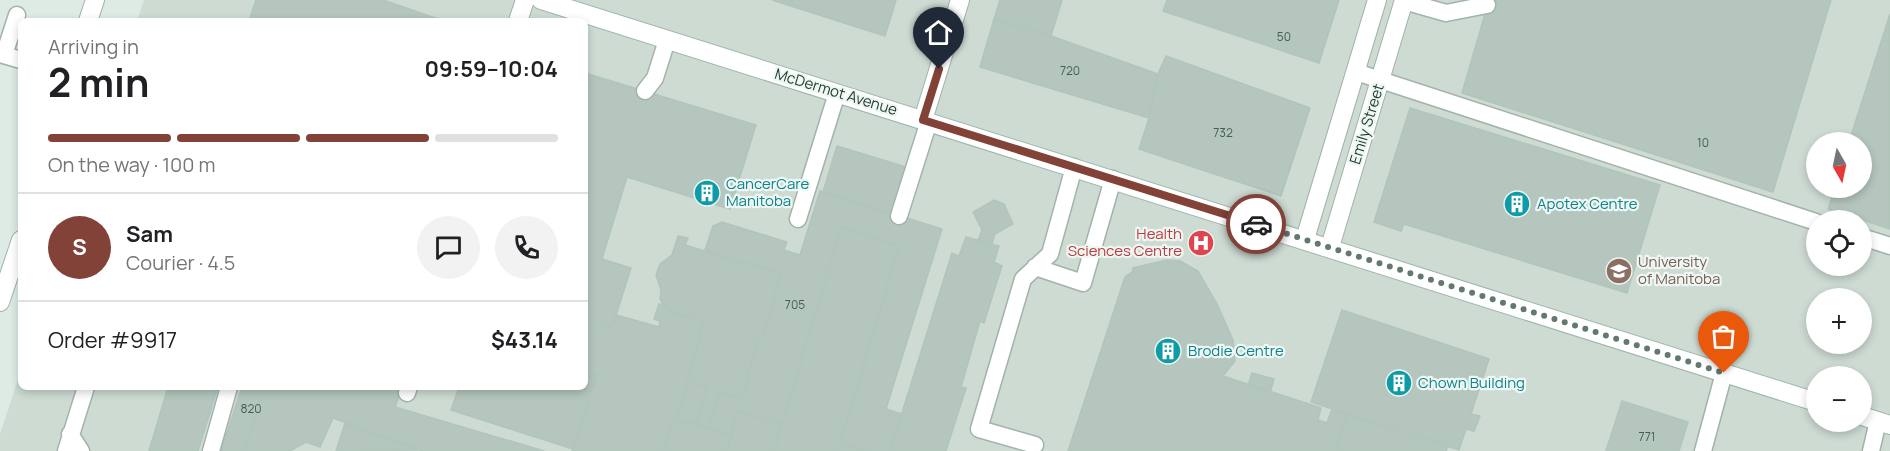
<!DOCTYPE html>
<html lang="en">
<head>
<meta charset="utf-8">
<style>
	body { margin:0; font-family:Manrope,sans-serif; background:#f2f2f2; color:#202124; height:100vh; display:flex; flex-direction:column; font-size:22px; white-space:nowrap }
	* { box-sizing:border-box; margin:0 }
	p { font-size:20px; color:#757577 }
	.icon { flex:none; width:33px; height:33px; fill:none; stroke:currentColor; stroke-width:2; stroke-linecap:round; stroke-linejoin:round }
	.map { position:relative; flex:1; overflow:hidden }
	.drawer { position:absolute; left:18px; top:18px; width:570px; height:372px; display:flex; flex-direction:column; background:#fff; border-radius:9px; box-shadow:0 3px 9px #0003 }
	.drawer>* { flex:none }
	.needle { width:39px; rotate:171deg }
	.fabs { position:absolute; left:1806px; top:132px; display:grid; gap:12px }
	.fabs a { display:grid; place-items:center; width:66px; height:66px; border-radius:50%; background:#fff; box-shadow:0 3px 9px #0003; font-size:30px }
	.pin { position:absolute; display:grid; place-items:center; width:51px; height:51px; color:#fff; margin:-62px -26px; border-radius:50% 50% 50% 0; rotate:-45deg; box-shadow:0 0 6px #0007 }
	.pin .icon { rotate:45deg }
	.courier { position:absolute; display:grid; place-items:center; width:60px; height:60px; margin:-30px; border:4px solid #824237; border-radius:50%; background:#fff; color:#222; box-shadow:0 2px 8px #0007 }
	.overview em { font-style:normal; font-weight:700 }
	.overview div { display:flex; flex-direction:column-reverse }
	.overview { display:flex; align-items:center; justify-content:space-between; height:102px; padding:0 30px }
	h1 { font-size:39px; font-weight:700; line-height:45px }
	.bar { display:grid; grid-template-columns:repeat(4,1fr); gap:9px 6px; align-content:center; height:72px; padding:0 30px }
	.bar i { height:8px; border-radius:4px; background:#e0e0e0 }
	.bar .active { background:#824237 }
	.bar p { grid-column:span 4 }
	.line { display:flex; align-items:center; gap:15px; padding:0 30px; border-top:2px solid #e0e0e0 }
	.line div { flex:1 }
	.round { display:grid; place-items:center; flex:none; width:63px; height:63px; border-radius:32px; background:#f2f2f2 }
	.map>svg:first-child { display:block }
</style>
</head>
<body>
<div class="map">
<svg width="1890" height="451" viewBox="0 0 1890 451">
	<rect width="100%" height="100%" fill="#deebe4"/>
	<path fill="#cddbd3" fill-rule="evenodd" d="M144 0H1890V451H0V434L21 370V387H585V21H137ZM1816 142H1862V188H1816ZM1816 220H1862V266H1816ZM1816 298H1862V344H1816ZM1816 376H1862V422H1816Z"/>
	<path fill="#b4c6bd" stroke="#b1c5bb" stroke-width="1.5" d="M256 0H383L444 21H249Z
		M772 0H896L885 36Z
		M1000 0H1062L1051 36 994 19Z
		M1167 0H1339L1319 63 1163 11Z
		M1489 0H1831L1773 192 1462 93Z
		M1890 14V229L1828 209 1835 188H1862V142H1849Z
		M994 19 1051 36 1158 74 1149 118 980 67Z
		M1166 56 1310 108 1281 196 1139 149 1149 118 1158 74Z
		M585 73 756 125 730 209 627 177 602 259 631 268 612 328 586 320 585 323Z
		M1410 108 1660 185 1627 293 1404 224 1401 231 1374 222Z
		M837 146 906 167 892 214 823 192Z
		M820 191 942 229 886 409 902 414 890 451H868L841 443 899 246 842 226 782 424 737 411 732 436 708 428 719 392 743 398 757 339 763 337 781 274 705 250 713 226 722 222 787 242 784 250 800 255Z
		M994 200 1004 204 1013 224 995 234 992 244 978 240 982 230 973 212Z
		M842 226 899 246 838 451H774Z
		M678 236 688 238 685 245 781 274 763 337 757 339 743 398 719 392 708 428 696 424 707 386 688 381 704 321 667 310 660 299 661 290 656 275 660 264 672 255Z
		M966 237 999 246 994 262 1002 266 984 323 980 321 961 387 966 388 946 451H890L952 253 959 256Z
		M1167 260 1180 261 1198 271 1217 304 1233 340 1235 361 1223 376 1321 408 1318 420 1327 423 1332 409 1347 414 1336 451H1068L1125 277 1132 272 1133 268Z
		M659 304 665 305 667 310 704 321 677 420 674 419 664 451H572L597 375 585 371 586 320 612 328 616 315 659 327 660 321 654 319Z
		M1342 310 1489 359 1471 414 1480 416 1474 431 1466 429 1459 450 1311 402Z
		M585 371 597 375 573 449 451 410 459 387H585Z
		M1252 373 1274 379 1270 393 1248 386Z
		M688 381 707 386 696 424 677 420Z
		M168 387H218L198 451H149Z
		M242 387H264L244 451H221Z
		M264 387H403L395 407 544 451H422L333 418 320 447 306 442 290 451H244Z
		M1622 401 1688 422 1679 451H1606Z
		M737 411 782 424 774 451H727Z
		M1347 414 1448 446 1446 451H1336Z
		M674 419 732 436 727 451H664Z
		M345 423 419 450 336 451Z
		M841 443 868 451H838Z"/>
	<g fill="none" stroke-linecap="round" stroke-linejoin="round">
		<defs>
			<path id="lane" d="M1404 1 1446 13 1487 5
				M0 54 21 60
				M4 55 17 15
				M1356 72 1816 222
				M645 91 655 78 667 40
				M899 216 929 121
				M798 219 837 93
				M1862 237 1890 246
				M1035 267 1083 283 1113 179
				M407 393 409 387
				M70 434 81 451
				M1035 445 979 429 1023 279 1050 254 1074 167
				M66 451 86 387
				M211 451 229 387
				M1703 451 1724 373
				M1871 451 1878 421"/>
			<path id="street" d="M518 21 525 0
				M923 120 960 0
				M1305 239 1377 0
				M1330 247 1404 0"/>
			<path id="secondary" d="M541 0 1816 402
				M88 21 95 0
				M0 302 21 240
				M1862 416 1890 425"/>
		</defs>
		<use href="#lane" stroke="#a1b3ab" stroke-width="19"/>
		<use href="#street" stroke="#a1b3ab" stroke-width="20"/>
		<use href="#secondary" stroke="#9db7ac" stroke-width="20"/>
		<use href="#lane" stroke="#fff" stroke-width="16"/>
		<use href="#street" stroke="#fff" stroke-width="18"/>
		<use href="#secondary" stroke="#fff" stroke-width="18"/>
	</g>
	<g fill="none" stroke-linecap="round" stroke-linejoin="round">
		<path stroke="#627970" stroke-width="6" stroke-dasharray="0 10.8" d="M1256 224 1724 373"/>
		<path stroke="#824237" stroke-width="8" d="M939 69 923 120 1256 224"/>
	</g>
	<defs>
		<symbol id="building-disc" viewBox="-11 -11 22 22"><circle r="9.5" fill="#0f9aa8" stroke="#eff7f2"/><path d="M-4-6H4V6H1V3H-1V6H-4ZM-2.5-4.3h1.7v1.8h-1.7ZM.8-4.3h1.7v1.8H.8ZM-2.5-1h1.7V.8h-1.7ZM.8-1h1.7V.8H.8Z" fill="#fff"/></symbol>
		<symbol id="hospital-disc" viewBox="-11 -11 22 22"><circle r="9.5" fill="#e0444e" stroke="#eff7f2"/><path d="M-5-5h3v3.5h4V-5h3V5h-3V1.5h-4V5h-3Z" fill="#fff"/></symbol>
		<symbol id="university-disc" viewBox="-11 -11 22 22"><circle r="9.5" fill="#8d6e63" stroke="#eff7f2"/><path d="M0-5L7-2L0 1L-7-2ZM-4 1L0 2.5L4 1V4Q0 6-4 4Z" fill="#fff"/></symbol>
	</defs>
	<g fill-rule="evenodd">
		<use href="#building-disc" x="692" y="178" width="30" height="30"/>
		<use href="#building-disc" x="1502" y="189" width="30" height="30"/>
		<use href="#hospital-disc" x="1186" y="228" width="30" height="30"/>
		<use href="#university-disc" x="1604" y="256" width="30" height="30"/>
		<use href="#building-disc" x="1153" y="336" width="30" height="30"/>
		<use href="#building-disc" x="1384" y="368" width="30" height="30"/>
	</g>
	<g text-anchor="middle" stroke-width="4.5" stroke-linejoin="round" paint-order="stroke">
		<g font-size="12" fill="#445e55">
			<text x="1284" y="41">50</text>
			<text x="1070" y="75">720</text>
			<text x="1223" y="137">732</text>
			<text x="1703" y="147">10</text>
			<text x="795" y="309">705</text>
			<text x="251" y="413">820</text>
			<text x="1647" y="441">771</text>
		</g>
		<g font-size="15" fill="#1f3b32" stroke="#eff7f2">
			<text transform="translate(836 92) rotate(17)" y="5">McDermot Avenue</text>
			<text transform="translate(1367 124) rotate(-73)" y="5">Emily Street</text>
		</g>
		<g font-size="15" fill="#0d838f" stroke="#eff7f2" text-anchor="start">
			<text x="726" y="189">CancerCare<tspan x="726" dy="17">Manitoba</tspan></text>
			<text x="1537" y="209">Apotex Centre</text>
			<text x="1188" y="356">Brodie Centre</text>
			<text x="1418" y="388">Chown Building</text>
		</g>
		<g font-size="15" fill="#be3a42" stroke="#eff7f2" text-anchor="end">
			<text x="1182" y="239">Health<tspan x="1182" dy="17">Sciences Centre</tspan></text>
		</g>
		<g font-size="15" fill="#785e54" stroke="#eff7f2" text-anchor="start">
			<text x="1638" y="267">University<tspan x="1638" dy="17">of Manitoba</tspan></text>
		</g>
	</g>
</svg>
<div class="fabs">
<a><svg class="needle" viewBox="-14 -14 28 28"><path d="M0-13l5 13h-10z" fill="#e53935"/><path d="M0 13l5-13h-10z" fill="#757577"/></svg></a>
<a><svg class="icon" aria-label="locate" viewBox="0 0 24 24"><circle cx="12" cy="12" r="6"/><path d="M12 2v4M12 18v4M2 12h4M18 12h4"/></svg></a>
<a>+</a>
<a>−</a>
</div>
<div class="pin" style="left:1724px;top:373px;background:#ea580c"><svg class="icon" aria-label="bag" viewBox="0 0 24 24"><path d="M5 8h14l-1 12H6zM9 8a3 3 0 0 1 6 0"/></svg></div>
<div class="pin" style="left:939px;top:69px;background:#1f2937"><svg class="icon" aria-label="home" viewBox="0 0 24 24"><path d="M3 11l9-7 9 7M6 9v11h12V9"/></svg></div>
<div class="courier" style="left:1256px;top:224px"><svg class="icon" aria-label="car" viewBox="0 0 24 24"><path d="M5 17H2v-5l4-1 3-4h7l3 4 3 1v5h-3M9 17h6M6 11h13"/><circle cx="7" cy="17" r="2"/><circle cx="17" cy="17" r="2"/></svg></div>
<section class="drawer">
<div class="overview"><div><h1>2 min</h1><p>Arriving in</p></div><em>09:59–10:04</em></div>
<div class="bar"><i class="active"></i><i class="active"></i><i class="active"></i><i></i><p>On the way · 100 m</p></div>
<div class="line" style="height:108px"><b class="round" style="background:#824237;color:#fff">S</b><div><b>Sam</b><p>Courier · 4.5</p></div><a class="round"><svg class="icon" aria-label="chat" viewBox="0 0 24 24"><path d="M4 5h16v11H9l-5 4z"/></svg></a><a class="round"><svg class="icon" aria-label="phone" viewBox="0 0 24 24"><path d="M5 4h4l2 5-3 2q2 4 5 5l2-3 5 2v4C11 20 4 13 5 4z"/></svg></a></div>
<div class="line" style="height:78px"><div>Order #9917</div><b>$43.14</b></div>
</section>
</div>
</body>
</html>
